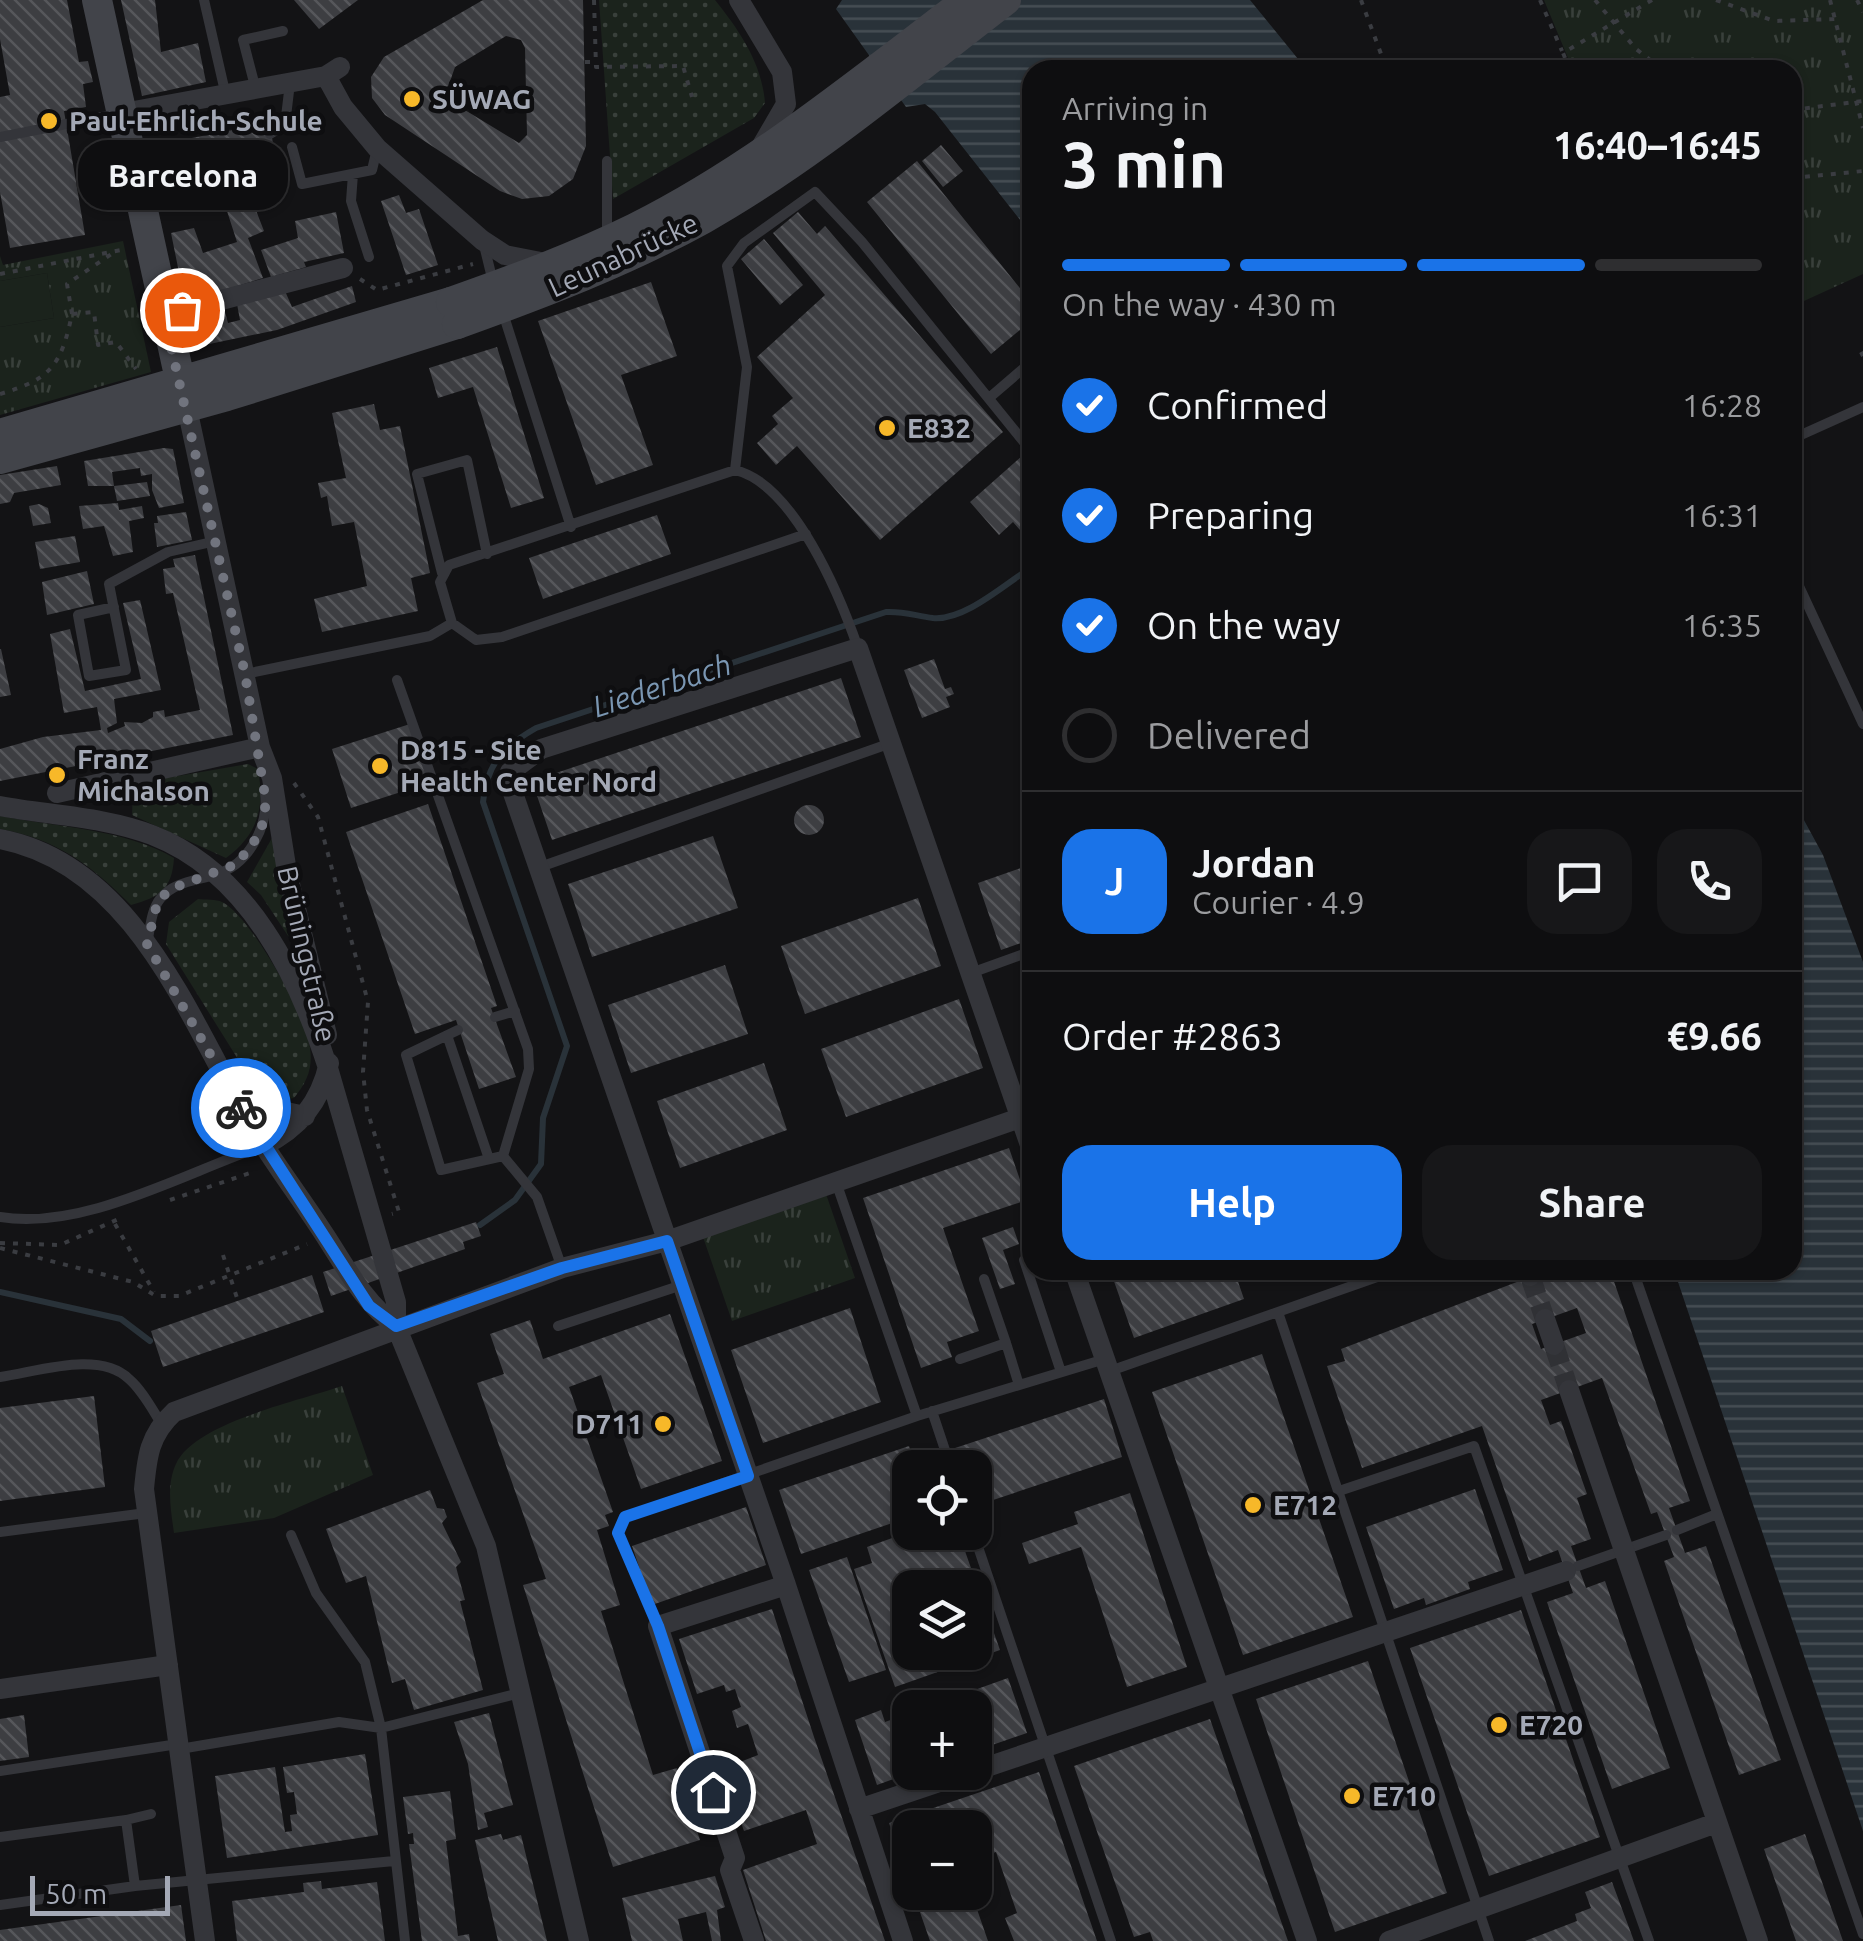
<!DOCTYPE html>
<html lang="en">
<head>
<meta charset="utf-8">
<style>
	body { margin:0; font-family:Ubuntu,sans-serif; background:#171719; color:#f1f3f6; height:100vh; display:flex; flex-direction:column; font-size:38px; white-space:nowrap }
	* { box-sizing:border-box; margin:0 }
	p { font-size:32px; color:#9b9c9f }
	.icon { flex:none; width:55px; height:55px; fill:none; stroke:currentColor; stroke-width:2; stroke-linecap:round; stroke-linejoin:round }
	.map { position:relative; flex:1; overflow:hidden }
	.panel { position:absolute; left:1022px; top:60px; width:780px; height:1220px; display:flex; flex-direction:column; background:#0e0e10; border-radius:30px; box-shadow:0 2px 8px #0004,0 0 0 2px #2e2e30 }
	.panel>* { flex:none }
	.controls { position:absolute; left:892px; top:1450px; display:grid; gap:20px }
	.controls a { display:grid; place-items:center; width:100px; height:100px; border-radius:20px; background:#0e0e10; box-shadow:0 2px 8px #0004,0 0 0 2px #2e2e30; font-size:50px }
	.scale { position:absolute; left:30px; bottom:25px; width:140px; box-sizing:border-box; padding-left:10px; border:5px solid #a4a9b6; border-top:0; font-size:28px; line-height:35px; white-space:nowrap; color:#a4a9b6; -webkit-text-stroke:8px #0e0e10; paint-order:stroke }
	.pin { position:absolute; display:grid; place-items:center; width:85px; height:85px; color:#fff; margin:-42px; border:5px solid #fff; border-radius:50%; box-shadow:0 2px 10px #0007 }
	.courier { position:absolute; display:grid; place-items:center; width:100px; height:100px; margin:-50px; border:8px solid #1a73e8; border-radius:50%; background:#fff; color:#222; box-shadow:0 2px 12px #0007 }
	.bubble { position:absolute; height:70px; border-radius:30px; background:#0e0e10; box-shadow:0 2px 8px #0004,0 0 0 2px #2e2e30; font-size:32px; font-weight:700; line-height:70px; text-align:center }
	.headline em { font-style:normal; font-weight:700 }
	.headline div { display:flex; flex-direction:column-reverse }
	.headline { display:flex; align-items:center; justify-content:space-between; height:170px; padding:0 40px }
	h1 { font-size:65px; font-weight:700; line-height:75px }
	.bar { display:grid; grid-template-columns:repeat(4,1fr); gap:15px 10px; align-content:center; height:120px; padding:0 40px }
	.bar i { height:12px; border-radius:8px; background:#2e2e30 }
	.bar .on { background:#1a73e8 }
	.bar p { grid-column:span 4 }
	.line { display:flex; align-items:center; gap:25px; padding:0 40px; border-top:2px solid #2e2e30 }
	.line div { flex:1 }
	.round { display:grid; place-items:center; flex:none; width:105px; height:105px; border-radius:30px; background:#171719 }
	ol { padding:0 40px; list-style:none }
	li { display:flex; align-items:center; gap:30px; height:110px }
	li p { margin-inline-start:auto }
	li .icon { padding:10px; border-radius:50%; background:#1a73e8; color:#fff; stroke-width:4 }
	li:last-child { color:#9b9c9f }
	li i { width:55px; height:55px; border:5px solid #2e2e30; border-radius:50% }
	.action { display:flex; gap:20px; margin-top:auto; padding:20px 40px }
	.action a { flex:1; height:115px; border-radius:30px; background:#1a73e8; color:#fff; font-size:40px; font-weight:700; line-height:115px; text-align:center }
	.action a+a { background:#171719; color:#f1f3f6 }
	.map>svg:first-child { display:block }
</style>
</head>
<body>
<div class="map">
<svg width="1863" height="1941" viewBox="0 0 1863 1941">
	<defs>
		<pattern id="grass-dots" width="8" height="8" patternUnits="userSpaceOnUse" patternTransform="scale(2.5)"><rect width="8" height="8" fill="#1b231c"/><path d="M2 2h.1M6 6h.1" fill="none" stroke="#39403b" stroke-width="1.8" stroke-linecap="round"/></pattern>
		<pattern id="park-tufts" width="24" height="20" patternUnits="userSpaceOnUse" patternTransform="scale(2.5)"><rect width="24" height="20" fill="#1b231c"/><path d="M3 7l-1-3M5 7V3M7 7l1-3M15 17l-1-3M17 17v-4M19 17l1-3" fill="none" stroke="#39403b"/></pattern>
		<pattern id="water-rules" width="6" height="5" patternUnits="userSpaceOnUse" patternTransform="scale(2.5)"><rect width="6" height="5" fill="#293239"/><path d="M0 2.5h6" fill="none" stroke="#454d53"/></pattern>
		<pattern id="building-back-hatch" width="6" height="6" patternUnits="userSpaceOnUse" patternTransform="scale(2.5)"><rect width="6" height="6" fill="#3d3e42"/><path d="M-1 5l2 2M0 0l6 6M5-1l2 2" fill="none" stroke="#56575b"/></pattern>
	</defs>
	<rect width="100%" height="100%" fill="#131315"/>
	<path fill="url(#grass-dots)" d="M599 0H715C739 30 762 63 765 103L754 118 613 199Z
		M248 764 258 769C265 808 258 834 226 858L132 815 133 793 143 782Z
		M0 816C57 827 124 829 174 858 172 889 160 897 131 905 91 865 57 839 0 829Z
		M272 838 300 954 261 895 247 882Z
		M198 899C205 900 216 899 222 902 250 915 307 1017 310 1048 313 1068 307 1082 294 1098L277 1101 261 1096 166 944 169 922Z"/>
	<path fill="url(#park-tufts)" d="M1544 0H1863V274L1793 306 1792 70H1573Z
		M123 241 151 372 0 415V327L54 318 47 273 0 281V256L3 265Z
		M826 1194 855 1278 732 1321 703 1237Z
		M342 1386 373 1475 274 1518 174 1533C171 1511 166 1485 176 1464 194 1423 299 1401 342 1386Z"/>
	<path fill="#1b231c" d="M47 273 54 318 0 327V281Z"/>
	<path fill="url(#water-rules)" d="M842 0H1250L1307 70H1032V235L935 112 925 104 906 107 836 9Z
		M1793 800 1823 855 1863 962V1831L1674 1270H1792Z"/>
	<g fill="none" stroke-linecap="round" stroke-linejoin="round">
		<path stroke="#293239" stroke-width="6" d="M480 1225 515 1200 541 1164 543 1118 567 1046 483 802C487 763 503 747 536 728L886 612C904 611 916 616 933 618 965 621 1006 583 1032 567
			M0 1292 121 1319 150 1341"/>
	</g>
	<path fill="url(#building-back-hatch)" fill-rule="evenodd" d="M0 0H67L79 62 88 61 93 82 83 84 86 107 64 111 85 235 10 248 0 192V97L10 95 0 39Z
		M121 0H155L161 52 198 43 206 82 142 96Z
		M294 0H358L319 29Z
		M483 0H583L586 146 573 179 549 196 522 199 500 191 385 115 372 98 371 77 384 57ZM506 36 521 40 525 48 527 135 519 143 455 104 447 90 455 67Z
		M269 123 282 188 179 210 166 143Z
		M941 145 963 171 943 187 922 161Z
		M917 161 1032 303V320L991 354 867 202Z
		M399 195 406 213 419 209 438 265 406 275 381 201Z
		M252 200 264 231 248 238 263 278 185 302 171 233 194 228 203 253 237 242 226 208Z
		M336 212 344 253 304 262 306 267 271 277 261 250 298 238 295 221Z
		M798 212 817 234 825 226 1003 432 880 540 797 446 776 465 757 443 778 424 772 416 793 398 757 357 825 295 773 233Z
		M764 239 803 285 780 305 741 259Z
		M651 282 677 356 621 375 653 465 596 485 538 321Z
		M352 286 356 302 277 330 195 347 189 318 224 308 228 323 240 320 237 304 285 291 292 307Z
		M497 347 544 498 511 508 473 387 438 398 429 368Z
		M374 404 380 430 400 426 430 573 411 578 418 611 322 632 314 599 367 586 354 522 332 526 327 496 321 498 318 483 346 478 332 413Z
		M164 448 173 449 184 503 159 508 152 490V474L141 476 140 468 112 472 114 486H88L84 461Z
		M1022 456 1032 468V519L1020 530 1013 522 999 535 970 502Z
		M57 466 61 485 14 493 10 502 0 504V475Z
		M147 482 150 496 117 501 114 486Z
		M118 503 119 510 142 506 144 518 129 521 133 552 113 556 104 526 83 529 79 506Z
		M39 504 48 508 51 523 33 526 29 506Z
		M186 512 192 540 157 547 154 523H158L157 516Z
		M657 515 671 554 543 599 529 558Z
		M75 536 80 562 40 569 35 542Z
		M195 555 233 735 0 781V749L43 737 101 730 97 707 64 713 50 634 70 629 85 691 141 679 123 603 140 600 161 690 114 699 117 723 107 728 108 733 125 726 124 722 142 723 153 717V712L164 710 165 717 200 710 173 593 166 594 163 569 175 567 173 559Z
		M87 571 94 604 47 615 42 582Z
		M1 649 11 695 0 697V649Z
		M934 659 945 689 951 687 954 694 946 697 950 707 922 718 904 670Z
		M841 678 861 737 552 840 532 781Z
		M410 724 429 783 351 808 332 749Z
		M428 804 497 1006 491 1008 516 1077 479 1089 456 1020 415 1034 346 832Z
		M794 820a15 15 0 1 1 30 0a15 15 0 1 1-30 0Z
		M713 836 738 908 592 957 568 884Z
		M1032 864V939L1001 950 978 883Z
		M918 898 941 966 805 1014 781 946Z
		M725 965 748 1034 631 1073 608 1005Z
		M959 999 983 1068 846 1117 821 1049Z
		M764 1063 787 1130 680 1168 657 1101Z
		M1009 1148 1027 1200 943 1228 979 1331 947 1342 952 1357 921 1368 863 1198Z
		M476 1222 481 1236 463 1242 465 1249 331 1296 323 1272Z
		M1013 1227 1019 1244 1003 1250 1015 1284 1000 1289 982 1238Z
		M1110 1270H1234L1244 1299 1134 1338Z
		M1548 1270H1610L1690 1501 1669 1508 1685 1553 1706 1546 1781 1760 1739 1775 1664 1561 1674 1557 1657 1512 1651 1514 1602 1378 1541 1400 1550 1425 1561 1421 1587 1494 1577 1498 1591 1539 1571 1546 1586 1588 1605 1581 1670 1768 1612 1789 1547 1602 1573 1593 1558 1550 1529 1561 1482 1426 1362 1468 1327 1366 1345 1361 1341 1349ZM1577 1308 1586 1333 1541 1349 1532 1324Z
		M312 1275 324 1312 163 1367 151 1331Z
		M850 1308 881 1402 763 1443 731 1350Z
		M670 1314 722 1461 641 1489 601 1375 569 1387 613 1512 605 1515 609 1526 597 1530 620 1605 601 1611 653 1775 677 1768 700 1840 613 1867 523 1585 546 1579 477 1383 504 1374 490 1334 530 1320 543 1359Z
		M1262 1354 1353 1617 1243 1655 1152 1392Z
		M94 1396 105 1487 0 1501V1408Z
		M1104 1399 1122 1457 975 1506V1468H962L955 1448Z
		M909 1446 917 1468H910V1517L801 1554 779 1490Z
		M1475 1489 1503 1570 1468 1582 1470 1589 1426 1605 1424 1598 1394 1609 1366 1527Z
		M430 1490 437 1508 444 1509 447 1517 442 1523 461 1562 456 1567 465 1600 460 1601 483 1690 414 1710 405 1679 392 1683 366 1576 346 1583 326 1529Z
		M1130 1493 1187 1667 1127 1687 1081 1547 1029 1564 1022 1543 1078 1524 1074 1512Z
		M746 1507 766 1565 652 1605 632 1546Z
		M909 1532H953L956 1539 960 1537 1000 1650 895 1687 854 1569 872 1563 867 1547ZM910 1588H975V1652H910Z
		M847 1557 886 1670 849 1682 809 1570Z
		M772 1609 814 1737 885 1941H766L743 1870 817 1844 806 1810 744 1831 722 1769 758 1755 748 1724 737 1728 732 1711 741 1707 735 1689 726 1692 724 1685 697 1694 679 1639Z
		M1521 1610 1600 1837 1489 1876 1410 1648Z
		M1368 1661 1447 1893 1335 1932 1256 1699Z
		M1008 1678 1027 1733 975 1751V1708H924Z
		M881 1710 885 1722 910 1713V1773L877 1785 855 1720Z
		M489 1713 513 1805 484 1813 488 1827 478 1830 468 1764 454 1722Z
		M24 1715 29 1757 0 1761V1719Z
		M1210 1719 1248 1827 1288 1941H1153L1150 1932 1134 1937 1074 1766Z
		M365 1754 378 1835 227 1858 215 1776 275 1767 285 1832 292 1831 290 1815 297 1814 294 1792 287 1793 283 1767Z
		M1039 1772 1059 1831 1097 1941H1014L1005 1918 1017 1913 996 1852 975 1859V1828H910L909 1883 889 1823Z
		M450 1791 456 1839 446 1841 458 1936 469 1934 470 1941H422L409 1844H414L413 1833 408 1834 403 1797Z
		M501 1834 503 1840 521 1835 547 1941H498L475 1840Z
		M1805 1834 1843 1941H1796L1764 1849Z
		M715 1876 725 1907 717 1910 721 1941H712L706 1912 678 1919 683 1941H632L622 1898Z
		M321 1881 322 1889 377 1882 385 1941H237L232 1901 304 1892 303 1883Z
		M1612 1882 1634 1941H1525L1577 1921 1575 1914 1591 1908 1585 1892Z
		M913 1892H971L988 1941H930Z
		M181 1905 186 1941H0V1930Z"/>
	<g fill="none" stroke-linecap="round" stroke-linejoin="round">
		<path stroke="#303135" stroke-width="20" stroke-dasharray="20 10" stroke-linecap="butt" d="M1530 1276 1545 1319
			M1554 1345 1569 1390"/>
		<path stroke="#3a3c41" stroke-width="4" stroke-dasharray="5 8" stroke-linecap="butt" d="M594 0 596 67 683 66 692 97
			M1361 0 1387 70
			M1540 0 1562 51
			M1595 0 1636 49 1663 70
			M1716 0 1774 21 1835 19
			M1830 0 1863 128
			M1857 0 1863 12
			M585 62H596
			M1570 70 1563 53 1652 0
			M1792 110 1863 101
			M1792 178 1863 171
			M0 274 126 249
			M360 279 377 290 473 264
			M72 314 67 284 113 253
			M1861 352 1863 356
			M0 394C51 379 61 366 72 314L94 312 98 345 116 342 136 369
			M294 783 318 817 368 1002 363 1072 367 1110 399 1212 392 1214
			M170 1200 256 1171
			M115 1224 154 1292
			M0 1243 60 1245 123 1217
			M0 1248 133 1282 156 1296H179L307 1244
			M223 1255 238 1301"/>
		<path stroke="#34353a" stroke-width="10" d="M204 0 226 96
			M256 90 243 40 283 31
			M270 134 285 125 290 83
			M0 137 117 114
			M292 147 302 184 372 170 377 149
			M607 161V235
			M353 174 351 201 369 257
			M483 241 493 282
			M503 313 571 527
			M989 398 1032 361
			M1792 439 1863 407
			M735 470 747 367 727 266 744 243 815 192 862 242 1032 452
			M1792 571 1863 724
			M442 573 417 474 467 460 487 554
			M114 607 78 615 89 676 126 670 109 584 168 552 216 541
			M452 623 476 640 502 637 806 534
			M245 674 430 636 452 623 440 582 449 565 735 470C794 484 840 596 858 648
			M397 680 528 1049 529 1069 503 1156
			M540 867 891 743
			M147 944C150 930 151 910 160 899 174 881 197 881 217 874 249 864 269 826 265 793
			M971 973 1032 951
			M495 1017 515 1011
			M458 1030 406 1055 441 1170 503 1156
			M448 1038 489 1159
			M503 1156 537 1197 562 1268
			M836 1182 917 1416
			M0 1217C83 1231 184 1173 263 1146
			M1024 1260 1061 1372
			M1633 1270 1863 1934
			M984 1279 1006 1343
			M1278 1312 1489 1941
			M558 1326 682 1285
			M960 1359 1006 1343 1019 1385
			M1110 1371 1397 1270
			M0 1377C37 1372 99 1350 129 1379 142 1390 152 1409 161 1423
			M932 1411 951 1468
			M1339 1491 1474 1446 1649 1941
			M1677 1530 1717 1514
			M0 1532 146 1513
			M973 1532 1111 1941
			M1578 1566 1666 1535
			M658 1626 618 1533 625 1517 917 1416 1105 1359
			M180 1749 339 1722 381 1728 365 1662 316 1593 291 1535
			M0 1771 178 1744
			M126 1820 151 1814
			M0 1837 126 1820 135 1886 0 1905
			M135 1886 394 1861
			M405 1941 381 1728 520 1693"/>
		<path stroke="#34353a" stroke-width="20" d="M739 0 782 72 786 104 761 147
			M326 76 343 107 377 148 482 240 505 255 551 264
			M123 113 326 76 340 67
			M164 315 343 268
			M187 408 260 747 272 778 287 872 327 1035
			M57 793 260 747
			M0 806C48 815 106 817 152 835 248 872 298 975 328 1068L396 1302V1326L486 1546 579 1941
			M0 839C133 864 189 1018 249 1122 273 1162 301 1198 326 1237 348 1271 364 1302 396 1326
			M235 1092 263 1107 305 1116
			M263 1146C299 1128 320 1103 329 1063
			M1074 1270 1307 1941
			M1528 1270 1530 1276
			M1545 1319 1554 1345
			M1569 1390 1758 1941
			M786 1585 513 793 510 772 541 749 858 648 1032 1151
			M0 1689 168 1665
			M975 1771 1566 1571
			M859 1809 969 1772
			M205 1941 144 1489C147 1457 149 1435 174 1412L562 1268 667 1241 1031 1114
			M754 1941 730 1870 735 1858 658 1626 786 1585 903 1941
			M1389 1941 1716 1823"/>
		<path stroke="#42444a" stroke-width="30" d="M97 0 184 398
			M0 434 451 302
			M0 459 227 396 457 324"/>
		<path stroke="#42444a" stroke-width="30" d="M451 302C513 280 576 257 635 228 755 168 860 81 967 0
			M457 324C541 294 625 262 703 219 811 158 907 76 1006 0"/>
	</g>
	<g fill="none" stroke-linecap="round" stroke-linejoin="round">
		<path stroke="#71747e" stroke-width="10" stroke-dasharray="0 18" d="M182 310 164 315 245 674 266 802 261 832 237 864 173 888 158 900 147 944 241 1108"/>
		<path stroke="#1a73e8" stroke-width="12" d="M241 1108 369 1306 396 1326 562 1268 667 1241 748 1476 625 1517 618 1533 658 1626 713 1792"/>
	</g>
	<g fill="#f7b829" stroke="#0e0e10" stroke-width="4">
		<circle cx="412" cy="99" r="10"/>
		<circle cx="49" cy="121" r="10"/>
		<circle cx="887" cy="428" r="10"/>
		<circle cx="380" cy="766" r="10"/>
		<circle cx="57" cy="775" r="10"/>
		<circle cx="663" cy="1424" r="10"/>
		<circle cx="1253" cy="1505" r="10"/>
		<circle cx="1499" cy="1725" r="10"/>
		<circle cx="1352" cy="1796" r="10"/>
	</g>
	<g text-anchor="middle" stroke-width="9" stroke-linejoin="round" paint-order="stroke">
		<g font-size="28" font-weight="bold" fill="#a4a9b6" stroke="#0e0e10" text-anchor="start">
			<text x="432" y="109">SÜWAG</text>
			<text x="69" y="131">Paul-Ehrlich-Schule</text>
			<text x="907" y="438">E832</text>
			<text x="400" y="760">D815 - Site<tspan x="400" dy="32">Health Center Nord</tspan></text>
			<text x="77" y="769">Franz<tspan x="77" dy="32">Michalson</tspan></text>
			<text x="643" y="1434" text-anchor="end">D711</text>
			<text x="1273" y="1515">E712</text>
			<text x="1519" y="1735">E720</text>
			<text x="1372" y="1806">E710</text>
		</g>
		<g font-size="28" fill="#a4a9b6" stroke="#0e0e10">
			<text transform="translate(623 255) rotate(-25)" y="10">Leunabrücke</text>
			<text transform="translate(307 954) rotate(77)" y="10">Brüningstraße</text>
		</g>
		<g font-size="30" font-style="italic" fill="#7a96b2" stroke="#0e0e10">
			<text transform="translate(662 686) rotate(-18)" y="10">Liederbach</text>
		</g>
	</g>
</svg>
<div class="controls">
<a><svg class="icon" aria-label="locate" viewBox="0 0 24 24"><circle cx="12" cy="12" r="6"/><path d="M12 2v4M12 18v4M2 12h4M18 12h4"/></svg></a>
<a><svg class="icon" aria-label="layers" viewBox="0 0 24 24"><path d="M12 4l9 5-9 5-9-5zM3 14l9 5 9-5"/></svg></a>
<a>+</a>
<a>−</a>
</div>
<div class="scale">50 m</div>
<div class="pin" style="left:182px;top:310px;background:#ea580c"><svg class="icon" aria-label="bag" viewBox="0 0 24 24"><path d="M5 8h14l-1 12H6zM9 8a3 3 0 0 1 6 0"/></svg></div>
<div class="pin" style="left:713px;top:1792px;background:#1f2937"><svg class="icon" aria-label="home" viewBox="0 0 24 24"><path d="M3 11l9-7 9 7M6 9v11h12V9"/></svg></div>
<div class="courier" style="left:241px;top:1108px"><svg class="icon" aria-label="bike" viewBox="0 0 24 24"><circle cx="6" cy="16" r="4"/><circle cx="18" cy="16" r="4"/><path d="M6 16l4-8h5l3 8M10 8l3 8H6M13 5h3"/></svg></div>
<div class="bubble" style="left:78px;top:140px;width:210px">Barcelona</div>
<section class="panel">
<div class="headline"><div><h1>3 min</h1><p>Arriving in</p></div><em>16:40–16:45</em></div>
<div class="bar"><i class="on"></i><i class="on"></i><i class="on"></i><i></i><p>On the way · 430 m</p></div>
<ol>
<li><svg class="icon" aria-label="check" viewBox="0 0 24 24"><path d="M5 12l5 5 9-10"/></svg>Confirmed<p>16:28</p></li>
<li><svg class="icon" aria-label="check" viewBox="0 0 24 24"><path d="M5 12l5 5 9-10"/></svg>Preparing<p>16:31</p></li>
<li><svg class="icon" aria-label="check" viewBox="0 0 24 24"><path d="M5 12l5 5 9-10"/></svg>On the way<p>16:35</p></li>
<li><i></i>Delivered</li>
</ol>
<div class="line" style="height:180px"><b class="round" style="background:#1a73e8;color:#fff">J</b><div><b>Jordan</b><p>Courier · 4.9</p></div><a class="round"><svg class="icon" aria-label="chat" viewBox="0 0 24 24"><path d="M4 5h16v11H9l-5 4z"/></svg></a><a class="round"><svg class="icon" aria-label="phone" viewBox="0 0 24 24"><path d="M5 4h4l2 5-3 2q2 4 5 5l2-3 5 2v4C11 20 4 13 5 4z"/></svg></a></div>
<div class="line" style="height:130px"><div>Order #2863</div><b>€9.66</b></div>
<div class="action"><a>Help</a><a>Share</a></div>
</section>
</div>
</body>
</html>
